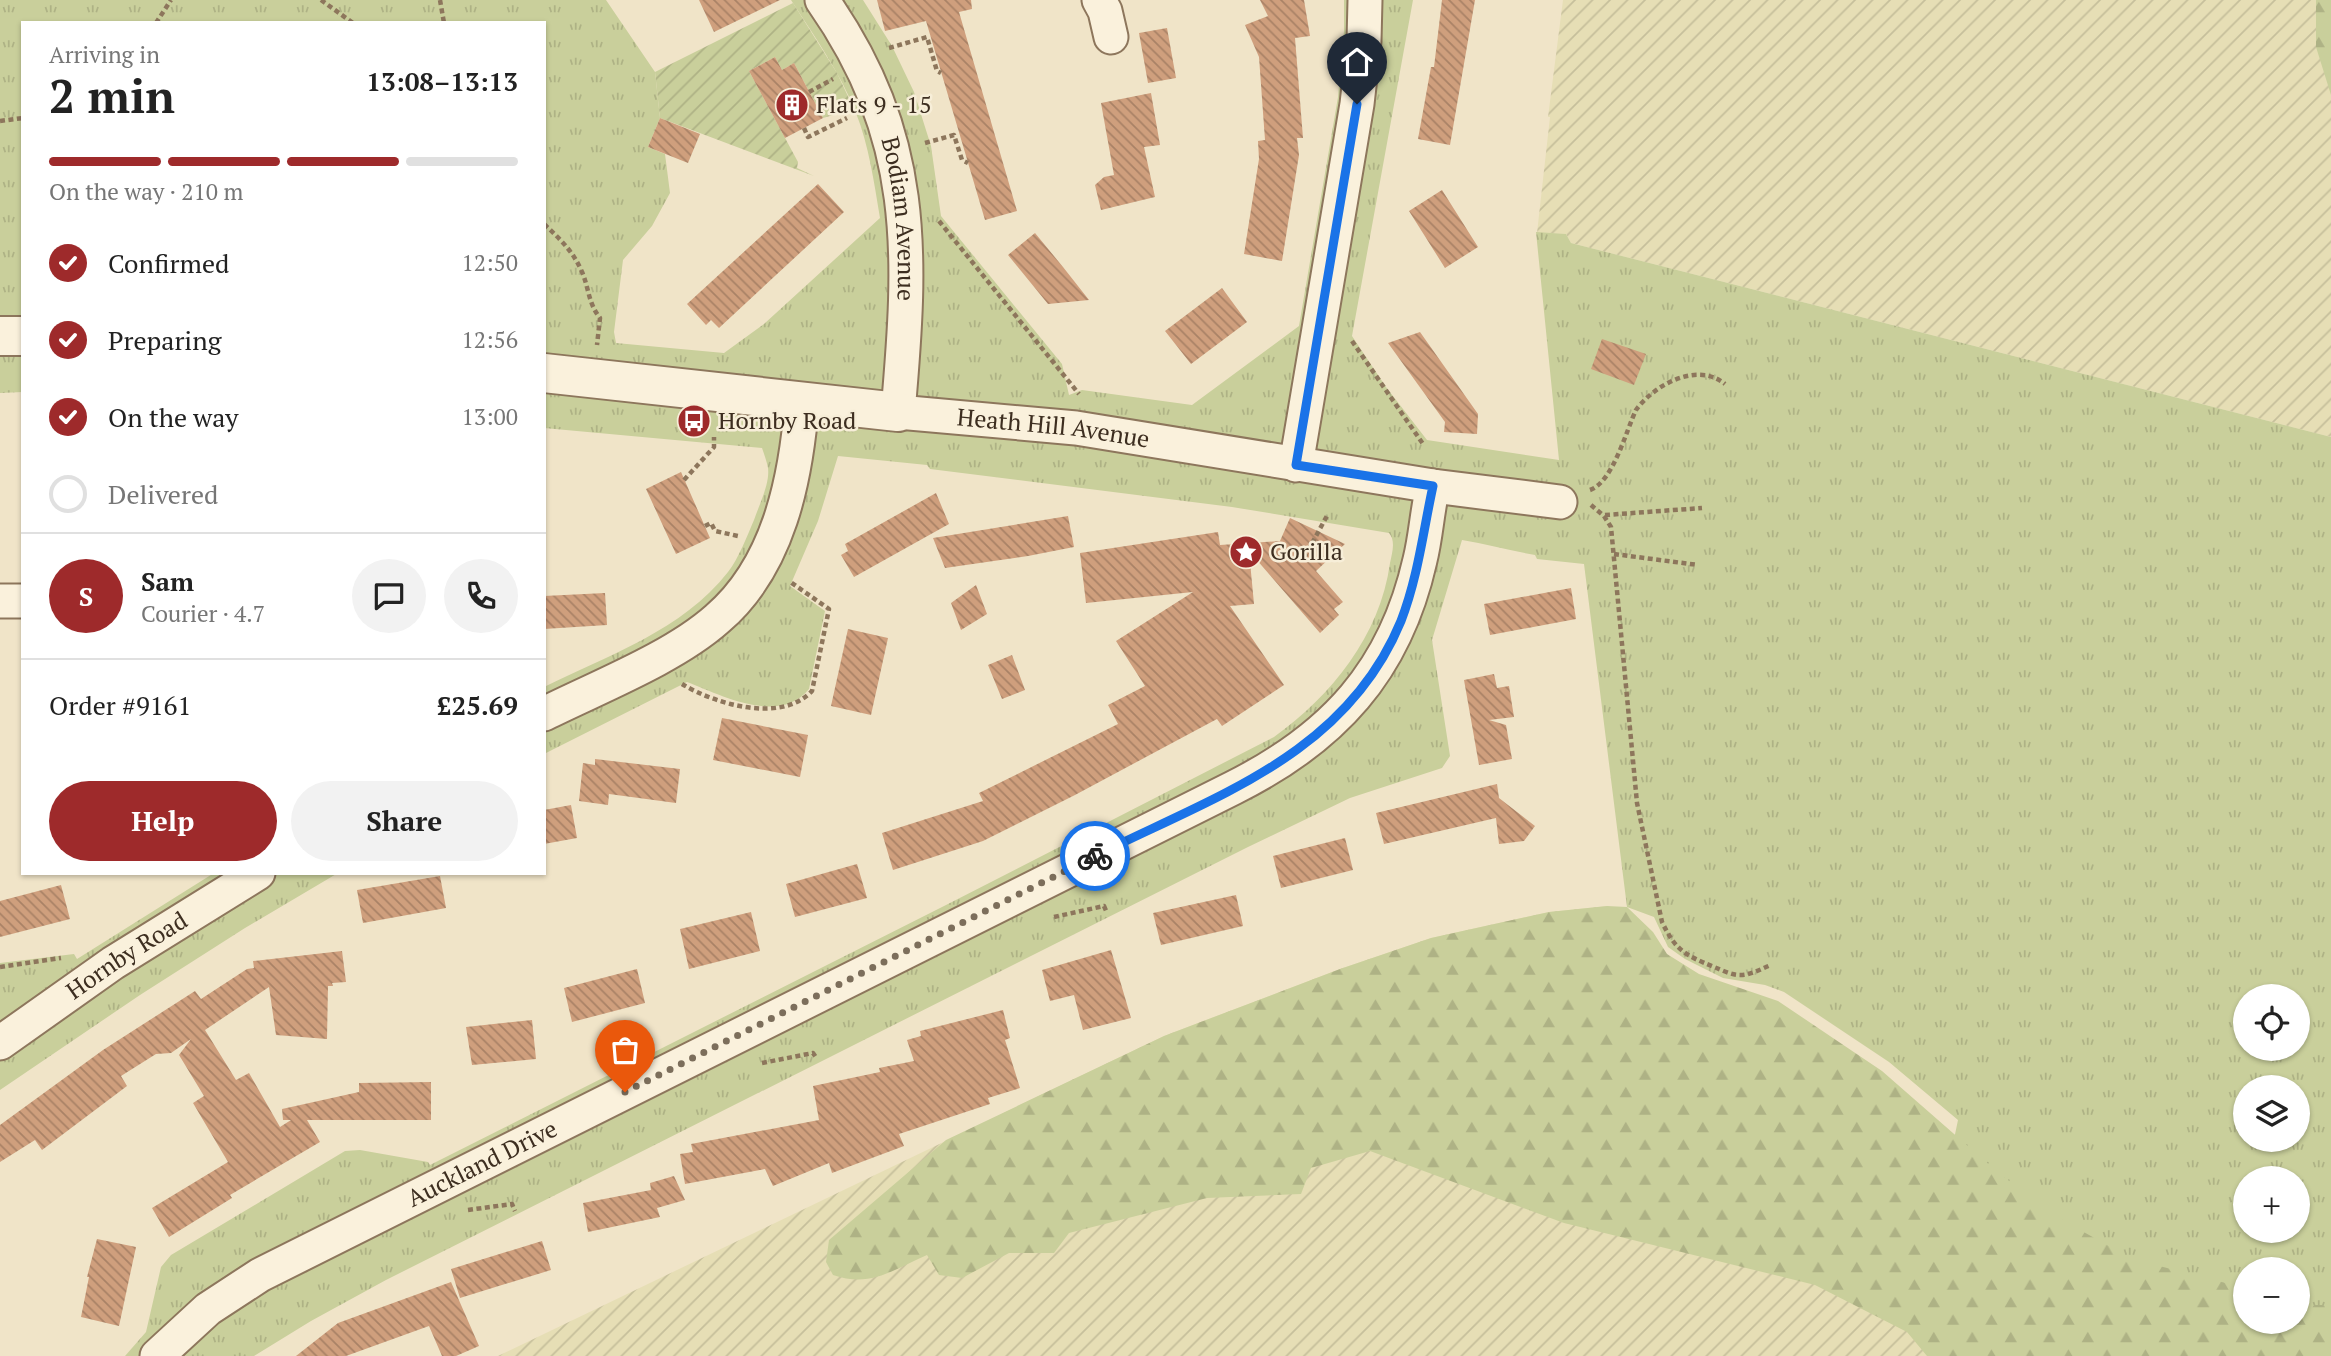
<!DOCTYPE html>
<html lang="en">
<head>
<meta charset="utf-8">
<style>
	body { margin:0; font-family:"PT Serif",serif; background:#f2f2f2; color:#222; height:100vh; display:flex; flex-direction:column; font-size:26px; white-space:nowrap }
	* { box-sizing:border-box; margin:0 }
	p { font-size:23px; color:#767676 }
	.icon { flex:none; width:38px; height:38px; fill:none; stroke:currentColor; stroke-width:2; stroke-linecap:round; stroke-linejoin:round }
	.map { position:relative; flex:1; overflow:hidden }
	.side { position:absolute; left:21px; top:21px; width:525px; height:854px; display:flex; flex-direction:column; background:#fff; border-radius:0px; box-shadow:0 2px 5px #0004 }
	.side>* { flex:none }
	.controls { position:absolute; left:2233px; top:984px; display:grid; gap:14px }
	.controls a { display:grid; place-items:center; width:77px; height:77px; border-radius:50%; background:#fff; box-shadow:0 2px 5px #0004; font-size:35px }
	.pin { position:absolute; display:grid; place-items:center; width:60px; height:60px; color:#fff; margin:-72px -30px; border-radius:50% 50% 50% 0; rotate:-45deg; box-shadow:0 0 7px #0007 }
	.pin .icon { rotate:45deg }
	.courier { position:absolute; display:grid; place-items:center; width:70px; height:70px; margin:-35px; border:5px solid #1a73e8; border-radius:50%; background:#fff; color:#222; box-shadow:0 2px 9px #0007 }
	.summary em { font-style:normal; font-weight:700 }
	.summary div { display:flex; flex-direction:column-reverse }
	.summary { display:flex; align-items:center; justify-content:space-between; height:119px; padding:0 28px }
	h1 { font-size:46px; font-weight:700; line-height:52px }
	.bar { display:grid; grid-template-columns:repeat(4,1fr); gap:10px 7px; align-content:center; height:84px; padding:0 28px }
	.bar i { height:9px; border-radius:5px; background:#e0e0e0 }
	.bar .current { background:#9e2a2b }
	.bar p { grid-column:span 4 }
	.line { display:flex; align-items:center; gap:18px; padding:0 28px; border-top:2px solid #e0e0e0 }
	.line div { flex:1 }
	.round { display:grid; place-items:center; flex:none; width:74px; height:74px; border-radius:37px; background:#f2f2f2 }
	ol { padding:0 28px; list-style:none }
	li { display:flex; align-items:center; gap:21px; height:77px }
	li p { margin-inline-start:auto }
	li .icon { padding:7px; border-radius:50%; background:#9e2a2b; color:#fff; stroke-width:4 }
	li:last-child { color:#767676 }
	li i { width:38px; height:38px; border:4px solid #e0e0e0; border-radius:50% }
	.primary-button { display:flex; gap:14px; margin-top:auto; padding:14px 28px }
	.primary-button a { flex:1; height:80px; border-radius:42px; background:#9e2a2b; color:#fff; font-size:28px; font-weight:700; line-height:80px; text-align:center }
	.primary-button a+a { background:#f2f2f2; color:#222 }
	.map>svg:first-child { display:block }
</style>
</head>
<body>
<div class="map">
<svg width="2331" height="1356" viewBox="0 0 2331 1356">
	<defs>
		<pattern id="farmland-furrows" width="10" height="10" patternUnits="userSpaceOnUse" patternTransform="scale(1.75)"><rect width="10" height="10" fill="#e6deb5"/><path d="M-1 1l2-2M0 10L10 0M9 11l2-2" fill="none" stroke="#c6bf9b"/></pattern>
		<pattern id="grass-tufts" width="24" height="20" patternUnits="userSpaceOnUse" patternTransform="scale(1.75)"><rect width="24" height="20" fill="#c9cf9b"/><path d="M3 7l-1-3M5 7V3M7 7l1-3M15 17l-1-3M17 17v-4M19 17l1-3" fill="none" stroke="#aeb285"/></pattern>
		<pattern id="forest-firs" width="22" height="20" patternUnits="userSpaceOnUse" patternTransform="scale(1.75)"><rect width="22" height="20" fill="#c9cf9b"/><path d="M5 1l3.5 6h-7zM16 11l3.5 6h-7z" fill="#aeb285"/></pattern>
		<pattern id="garden-furrows" width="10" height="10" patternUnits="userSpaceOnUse" patternTransform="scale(1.75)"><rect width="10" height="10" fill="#c9cf9b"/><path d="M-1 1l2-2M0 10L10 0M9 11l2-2" fill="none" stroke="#aeb285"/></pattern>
		<pattern id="building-back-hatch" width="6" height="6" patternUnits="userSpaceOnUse" patternTransform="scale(1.75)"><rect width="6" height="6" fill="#cf9f7d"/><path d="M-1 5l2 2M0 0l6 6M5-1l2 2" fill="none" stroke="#a98266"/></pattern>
	</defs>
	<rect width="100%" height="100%" fill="#f0e4c8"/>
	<path fill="url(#farmland-furrows)" d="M1563 0H2331V437L1571 243 1566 234 1537 233 1550 117H1548Z
		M1608 906 1646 937 1928 1226 2313 1356H498L1164 1036 1340 969 1431 938 1549 912Z"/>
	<path fill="url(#grass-tufts)" fill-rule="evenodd" d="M0 0H606L655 72 660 118 648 147 665 154 670 193 652 226 623 260 614 332 616 343 724 353 764 324 880 218C874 182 869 146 856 113 840 72 814 36 791 0H863L892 46 914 92 931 146 941 216 1062 364 1069 395 1082 390 1192 405 1299 326 1338 97 1344 31V0H1413L1352 336 1386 387 1427 440 1559 460 1536 232 1566 234 1571 243 2331 437V1352L1936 1225 1958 1120 1889 1062 1784 992 1765 985 1723 978 1685 959 1668 947 1654 917 1627 907 1584 564 1537 559 1535 555C1511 551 1487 544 1462 540L1432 640 1450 756 1442 768 1350 798 1248 847 386 1280 311 1321 254 1356H125L146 1332 161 1267 171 1255 345 1151 360 1150 428 1162 430 1165 948 904 1274 737C1331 696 1380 636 1390 563 1392 553 1396 541 1389 533L1232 507 930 469 927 465 838 456 818 521 790 586 825 611 809 689C779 726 721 695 687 682L544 754V687C607 656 683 630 728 572 739 558 747 536 754 520 759 505 770 484 768 468 767 462 764 454 762 448L544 428V23H23V392L0 393ZM2245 996H2298V1048H2245ZM2245 1087H2298V1139H2245ZM2245 1178H2298V1230H2245ZM2245 1269H2298V1321H2245Z
		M214 873H338L245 928 140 995 0 1090V963L74 954 77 959Z"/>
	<path fill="url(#forest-firs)" d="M2316 0H2331V95L2316 47Z
		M1607 906 1627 907 1653 932 1667 954 1699 974 1778 1001 1882 1071 2001 1175 2064 1221 2132 1259 2245 1288V1321H2298V1302L2311 1305H2331V1356H1927L1907 1332 1815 1285 1564 1223 1370 1151 1311 1168 1301 1194 1207 1198 1069 1233 1054 1253H1009L962 1278 939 1275 927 1255C892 1270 871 1288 833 1275L826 1262 829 1240 946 1140 1164 1036 1340 969 1431 938 1549 912Z"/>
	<path fill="url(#garden-furrows)" d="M793 3 837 73 854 109 823 118 794 63 782 70 775 57 749 71 798 162 797 168 814 176 660 118 655 72Z"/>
	<path fill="url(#building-back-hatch)" d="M699 0H780L714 32Z
		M877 0H971L972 9 959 12 1017 211 985 220 926 21 885 31Z
		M1260 0H1304L1310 36 1295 38 1303 138H1297L1299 155 1282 261 1244 254 1259 159 1258 141 1265 140 1259 57 1245 25 1268 16Z
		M1442 0H1475L1450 145 1418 139 1431 67H1434Z
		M1167 28 1176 78 1148 83 1139 33Z
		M775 57 782 70 794 63 823 118 785 138 749 71Z
		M1151 93 1160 145 1144 147 1155 197 1101 210 1095 185 1104 177 1114 175 1101 103Z
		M660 118 700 134 688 163 648 147Z
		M818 184 844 212 719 328 711 320 706 325 687 304Z
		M1442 190 1478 247 1445 268 1409 211Z
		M1035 233 1063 267 1089 300 1048 304 1008 255Z
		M1222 288 1247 322 1191 364 1165 331Z
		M1420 332 1478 414 1477 434 1444 432 1445 422 1388 343Z
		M1602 339 1646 354 1634 385 1591 369Z
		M681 472 710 538 676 554 646 489Z
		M936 493 949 524 854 577 841 555 848 551 845 544Z
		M1068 516 1074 547 1028 556 945 568 933 538Z
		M1290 518 1345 544 1316 571 1343 602 1334 609 1339 615 1320 633 1249 551 1254 604 1230 606 1284 685 1222 726 1217 719 1075 795 983 841 893 870 882 833 983 801 979 793 1118 724 1108 705 1145 686 1116 641 1193 592 1086 603 1080 553 1218 532 1220 545 1280 541Z
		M976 585 987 614 961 630 951 603Z
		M1571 588 1576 619 1490 635 1484 604Z
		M605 593 607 625 544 629V596Z
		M848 629 888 638 871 715 831 706Z
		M1012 655 1025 690 1002 699 988 665Z
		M1494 674 1497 688 1509 686 1514 717 1489 720 1506 725 1512 759 1479 765 1464 680Z
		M722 718 808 735 800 777 713 760Z
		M595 759 680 769 676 803 609 794 608 805 579 801 583 763 595 765Z
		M1497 784 1499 798 1535 826 1524 841 1499 844 1496 818 1384 844 1376 813Z
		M571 805 577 838 544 844V810Z
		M1345 838 1353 870 1281 888 1273 856Z
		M857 864 867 898 795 917 786 884Z
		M440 876 446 908 363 923 357 890Z
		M61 885 70 919 0 937V901Z
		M1236 895 1243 926 1161 945 1153 913Z
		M751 912 760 951 689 969 680 929Z
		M1111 950 1131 1018 1083 1030 1074 995 1050 1001 1042 970Z
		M342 951 346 982 332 983 333 986H328L327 1039 276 1035 269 987 205 1030 236 1080 249 1073 280 1127 291 1120H283L282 1109 359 1092V1083L431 1082V1120H307L320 1142 230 1195 232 1198 169 1237 152 1208 228 1162 193 1103 204 1096 179 1055 191 1039 171 1053 156 1054 121 1076 127 1086 42 1150 35 1140 0 1162V1125L103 1050 195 991 201 999 247 969 254 968 253 961Z
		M637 969 645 1003 572 1022 564 988Z
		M1003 1010 1010 1038 1005 1040 1020 1088 988 1098 990 1104 899 1134 904 1146 832 1173 829 1163 773 1186 765 1169 685 1184 680 1154 693 1152 691 1144 819 1120 813 1086 880 1072 879 1068 914 1061 907 1040 921 1036 920 1031Z
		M532 1020 536 1059 472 1065 466 1027Z
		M674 1176 685 1200 657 1208 660 1217 588 1232 583 1203 651 1190 650 1183Z
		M97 1239 136 1247 119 1326 81 1317 89 1277H87Z
		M542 1241 551 1270 460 1298 451 1269Z
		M451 1282 479 1346 456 1356H442L429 1326 346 1356H296L338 1323Z"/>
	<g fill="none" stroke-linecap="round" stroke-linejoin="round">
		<defs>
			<g id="minor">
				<path id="s1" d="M822 0C918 137 912 253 898 412L1076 428 1433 486 1560 502"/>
				<path d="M1099 0 1105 11 1111 37"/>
				<path d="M1296 465 1357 104 1364 41 1365 0"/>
				<path d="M0 601H23"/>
				<path d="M544 714C598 687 673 658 717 619 779 566 796 479 802 401"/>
				<path id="s2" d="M0 1043 113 963 258 873"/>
				<path id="s3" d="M157 1356 208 1309 260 1275 1233 788C1333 738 1395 671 1420 560 1426 536 1427 511 1433 486"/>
			</g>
			<path id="tertiary" d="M0 336H23
				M544 373 898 412"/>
		</defs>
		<use href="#minor" stroke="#8d765c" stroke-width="37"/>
		<use href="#tertiary" stroke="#8d765c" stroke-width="42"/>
		<path stroke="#8d765c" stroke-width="4.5" stroke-dasharray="5 3.5" stroke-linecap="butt" d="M321 0 353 23
			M440 0 444 23
			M156 23 171 0
			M889 48 927 37 937 71 941 73
			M809 92 833 79
			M0 121 23 118
			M804 128 808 137 847 118
			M925 143 954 135 962 160 968 163
			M939 221 1079 394
			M544 224C560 239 573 251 582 272 589 288 588 303 600 318L597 345
			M1352 341 1423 444
			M684 480 714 447V437
			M1590 490C1613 482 1626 431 1636 410 1654 385 1697 361 1725 384
			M1591 505 1604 516 1611 527 1637 803 1662 922C1676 951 1685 955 1714 967 1722 970 1731 975 1740 975 1751 975 1761 969 1771 965
			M1605 515 1702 508
			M705 526 711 523 715 531 738 536
			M1614 554 1698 565
			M1304 558 1328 514
			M682 684C715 704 781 724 812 691L829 609 789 581
			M1054 917 1104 906 1107 913
			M0 967 61 958
			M762 1063 813 1053 817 1059
			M468 1210 512 1204 515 1211"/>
		<use href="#minor" stroke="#faf1dc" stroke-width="33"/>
		<use href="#tertiary" stroke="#faf1dc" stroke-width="38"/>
	</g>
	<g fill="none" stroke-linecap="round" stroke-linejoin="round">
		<path stroke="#7c6e5b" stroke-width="7" stroke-dasharray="0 12.6" d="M625 1092 1095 856"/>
		<path stroke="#1a73e8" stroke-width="9" d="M1095 856C1215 796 1346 755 1401 621 1418 577 1423 532 1433 486L1296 465 1357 104"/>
	</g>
	<defs>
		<symbol id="building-disc" viewBox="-11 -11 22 22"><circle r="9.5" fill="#9e2a2b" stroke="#f7eed8"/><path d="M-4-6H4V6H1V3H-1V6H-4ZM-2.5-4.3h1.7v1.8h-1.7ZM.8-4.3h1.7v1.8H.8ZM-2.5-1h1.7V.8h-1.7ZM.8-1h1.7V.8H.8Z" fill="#fff"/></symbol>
		<symbol id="bus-disc" viewBox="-11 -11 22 22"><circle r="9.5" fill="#9e2a2b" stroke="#f7eed8"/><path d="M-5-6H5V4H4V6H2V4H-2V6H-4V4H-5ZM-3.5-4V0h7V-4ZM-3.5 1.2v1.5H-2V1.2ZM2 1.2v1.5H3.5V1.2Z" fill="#fff"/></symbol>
		<symbol id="sight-disc" viewBox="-11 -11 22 22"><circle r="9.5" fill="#9e2a2b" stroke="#f7eed8"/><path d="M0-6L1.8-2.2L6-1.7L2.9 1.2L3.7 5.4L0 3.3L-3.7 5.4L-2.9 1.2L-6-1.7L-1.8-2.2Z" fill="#fff"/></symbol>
	</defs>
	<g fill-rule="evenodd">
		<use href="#building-disc" x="773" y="86" width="38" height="38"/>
		<use href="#bus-disc" x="675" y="402" width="38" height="38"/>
		<use href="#sight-disc" x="1227" y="533" width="38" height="38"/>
	</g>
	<g text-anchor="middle" stroke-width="5" stroke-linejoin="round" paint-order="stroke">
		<g font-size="24" fill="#3d2e20" stroke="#f7eed8" text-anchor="start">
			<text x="816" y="113">Flats 9 - 15</text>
			<text x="718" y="429">Hornby Road</text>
			<text x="1270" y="560">Gorilla</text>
		</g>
		<g font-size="24" fill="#3d2e20" stroke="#f7eed8">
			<text dy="8" stroke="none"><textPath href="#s1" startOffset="236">Bodiam Avenue</textPath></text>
			<text dy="8" stroke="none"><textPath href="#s1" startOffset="586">Heath Hill Avenue</textPath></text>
			<text dy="8" stroke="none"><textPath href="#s2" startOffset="154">Hornby Road</textPath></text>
			<text dy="8" stroke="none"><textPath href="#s3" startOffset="380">Auckland Drive</textPath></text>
		</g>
	</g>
</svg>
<div class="controls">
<a><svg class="icon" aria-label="locate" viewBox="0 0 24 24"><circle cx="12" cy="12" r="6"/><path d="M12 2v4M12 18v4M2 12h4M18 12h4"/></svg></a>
<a><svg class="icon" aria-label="layers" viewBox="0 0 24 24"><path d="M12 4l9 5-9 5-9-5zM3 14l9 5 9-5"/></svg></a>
<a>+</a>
<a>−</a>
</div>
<div class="pin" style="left:625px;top:1092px;background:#ea580c"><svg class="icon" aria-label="bag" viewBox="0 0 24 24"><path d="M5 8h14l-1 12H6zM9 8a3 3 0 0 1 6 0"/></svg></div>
<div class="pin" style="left:1357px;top:104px;background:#1f2937"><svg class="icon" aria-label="home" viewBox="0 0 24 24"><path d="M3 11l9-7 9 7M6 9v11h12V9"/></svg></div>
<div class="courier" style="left:1095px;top:856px"><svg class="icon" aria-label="bike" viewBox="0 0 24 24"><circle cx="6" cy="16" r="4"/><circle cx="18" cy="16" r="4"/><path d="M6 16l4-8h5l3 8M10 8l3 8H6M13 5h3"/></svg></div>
<section class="side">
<div class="summary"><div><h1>2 min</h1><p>Arriving in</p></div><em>13:08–13:13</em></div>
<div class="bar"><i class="current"></i><i class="current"></i><i class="current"></i><i></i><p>On the way · 210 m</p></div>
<ol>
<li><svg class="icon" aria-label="check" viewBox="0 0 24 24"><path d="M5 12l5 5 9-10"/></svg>Confirmed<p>12:50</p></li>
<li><svg class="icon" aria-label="check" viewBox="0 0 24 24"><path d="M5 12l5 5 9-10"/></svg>Preparing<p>12:56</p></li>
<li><svg class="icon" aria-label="check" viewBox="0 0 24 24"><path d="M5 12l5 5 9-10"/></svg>On the way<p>13:00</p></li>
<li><i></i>Delivered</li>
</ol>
<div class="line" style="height:126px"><b class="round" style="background:#9e2a2b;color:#fff">S</b><div><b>Sam</b><p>Courier · 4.7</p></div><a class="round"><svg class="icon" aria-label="chat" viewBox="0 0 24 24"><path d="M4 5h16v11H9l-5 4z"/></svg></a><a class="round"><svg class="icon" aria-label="phone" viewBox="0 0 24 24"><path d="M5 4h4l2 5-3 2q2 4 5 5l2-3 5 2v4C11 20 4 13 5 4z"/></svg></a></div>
<div class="line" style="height:91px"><div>Order #9161</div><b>£25.69</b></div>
<div class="primary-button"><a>Help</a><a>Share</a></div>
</section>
</div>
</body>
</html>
